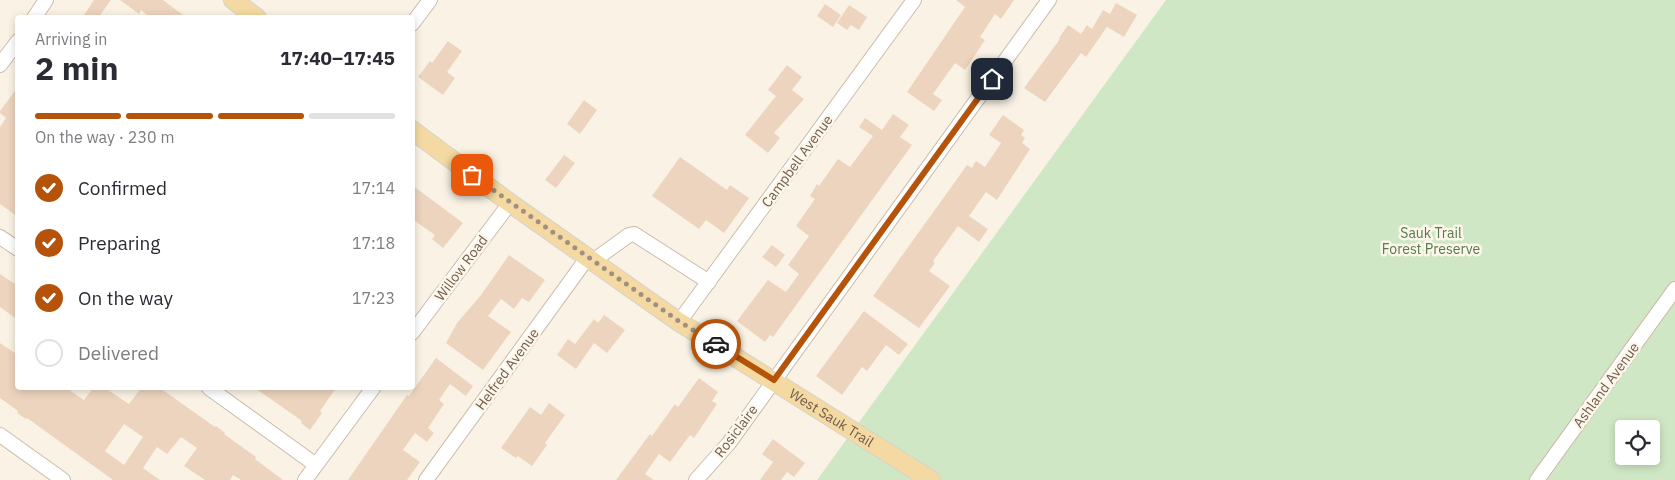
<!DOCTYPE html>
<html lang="en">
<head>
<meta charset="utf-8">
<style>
	body { margin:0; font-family:"IBM Plex Sans",sans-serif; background:#f7f7f7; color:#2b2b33; height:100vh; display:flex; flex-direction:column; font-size:19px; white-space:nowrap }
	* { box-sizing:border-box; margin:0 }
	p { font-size:16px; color:#7c7c81 }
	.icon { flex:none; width:28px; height:28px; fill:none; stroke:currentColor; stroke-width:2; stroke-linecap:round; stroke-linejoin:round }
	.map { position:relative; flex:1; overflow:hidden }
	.panel { position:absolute; left:15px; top:15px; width:400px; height:375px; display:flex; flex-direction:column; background:#fff; border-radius:5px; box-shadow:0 2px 8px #0003 }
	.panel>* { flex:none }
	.controls { position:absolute; left:1615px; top:420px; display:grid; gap:10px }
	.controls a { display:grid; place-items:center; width:45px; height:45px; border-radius:5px; background:#fff; box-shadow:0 2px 8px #0003; font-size:25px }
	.pin { position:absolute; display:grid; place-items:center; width:42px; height:42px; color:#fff; margin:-21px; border-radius:10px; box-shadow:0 2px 8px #0006 }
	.courier { position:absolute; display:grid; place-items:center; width:50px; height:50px; margin:-25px; border:4px solid #b45309; border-radius:50%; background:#fff; color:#222; box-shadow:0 1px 6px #0007 }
	.head em { font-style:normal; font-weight:700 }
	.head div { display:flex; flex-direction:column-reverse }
	.head { display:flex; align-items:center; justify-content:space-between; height:85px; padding:0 20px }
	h1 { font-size:32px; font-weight:700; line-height:38px }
	.bar { display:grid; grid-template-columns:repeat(4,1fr); gap:8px 5px; align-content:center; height:60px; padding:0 20px }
	.bar i { height:6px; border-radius:4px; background:#e1e1e2 }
	.bar .selected { background:#b45309 }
	.bar p { grid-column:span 4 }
	ol { padding:0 20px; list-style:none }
	li { display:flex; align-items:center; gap:15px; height:55px }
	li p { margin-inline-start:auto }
	li .icon { padding:5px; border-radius:50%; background:#b45309; color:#fff; stroke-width:4 }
	li:last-child { color:#7c7c81 }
	li i { width:28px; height:28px; border:2px solid #e1e1e2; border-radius:50% }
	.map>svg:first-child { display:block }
</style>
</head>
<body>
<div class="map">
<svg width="1675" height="480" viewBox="0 0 1675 480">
	<rect width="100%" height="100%" fill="#faf3e5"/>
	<path fill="#d0e7c5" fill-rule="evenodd" d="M1166 0H1675V480H817ZM1624 429H1651V456H1624Z"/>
	<path fill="#edd4bf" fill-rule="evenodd" d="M94 0H111L98 18H82Z
		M120 0H163L187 18H151L141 10 139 14Z
		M956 0H1014L1001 19 995 14 980 37 985 40 965 70 955 63 933 94 942 100 934 111 907 92 965 7Z
		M1116 3 1137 15 1124 37 1107 27 1086 57 1081 53 1045 102 1024 88 1060 39 1059 38 1068 25 1081 34 1087 25 1092 29 1103 10 1110 14Z
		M825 4 841 15 833 27 817 16Z
		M849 5 867 17 859 30 851 25 847 30 837 23Z
		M448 41 462 51 447 72 455 78 443 95 418 77 430 61 432 63Z
		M787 65 802 77 792 90 804 99 774 133 780 138 768 153 745 135 776 96 768 90Z
		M18 87V217L0 204V127L6 118 0 113V111Z
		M584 100 597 110 580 134 567 124Z
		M893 114 909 125 900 137 912 145 781 326 773 337 770 335 765 342 737 321 768 280 786 292 799 274 788 265 809 236 796 226 815 199 810 196 817 184 819 186 838 159 850 167 873 136 859 127 865 118 882 130Z
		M1003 115 1024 130 1021 135 1025 138 1022 143 1030 149 997 200 986 192 969 216 988 229 979 242 958 226 933 261 935 263 929 271 950 286 919 328 873 296 967 165 972 168 976 161 985 167 1001 143 989 135Z
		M564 155 575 163 556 188 545 180Z
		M680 157 727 190 730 185 749 198 724 233 706 220 699 229 652 196Z
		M412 185 463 223 443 248 432 239 435 235 412 219Z
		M772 245 785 255 776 267 762 257Z
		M509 255 545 280 529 302 522 298 514 309 501 299 488 316 511 332 483 370 446 343 457 323 481 295Z
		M0 274 18 286V320L0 307Z
		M864 311 908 344 899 355 886 345 867 371 862 367 842 395 816 376Z
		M604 315 625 330 607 353 594 343 576 369 557 355 568 339 575 344 594 319 598 323Z
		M0 343 18 355V388H66L84 400 93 388H105L129 404 141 388H160L215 427 216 426 225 433 224 434 256 457 255 459 283 480H241L233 475 230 480H205L184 466 197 448 181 437 167 454 157 447 143 468 160 480H113L27 418 26 419 17 413 18 411 0 398ZM124 424 143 437 124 465 105 451Z
		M436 358 473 386 466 396 450 384 439 400 444 404 428 428 434 433 427 442 415 433 403 450 420 462 407 480H348L407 395 409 396Z
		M699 378 718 392 712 401 717 404 694 438 690 435 670 462 659 454 645 474 654 480H616L650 434 652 436 675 404 678 407Z
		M255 388H336L320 411 322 413 310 430 301 423 302 421Z
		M549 403 565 415 545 443 547 445 532 466 518 456 516 458 501 448 530 407 541 415Z
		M773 439 805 463 794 477 787 472 781 480H760L773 462 762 454Z"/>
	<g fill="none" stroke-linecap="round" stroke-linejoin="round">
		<defs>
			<path id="minor" d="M34 18 46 0
				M412 24 430 0
				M0 65 18 41
				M0 237 18 249
				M593 261 629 235 634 234 709 282
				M679 322 914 0
				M412 333 510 203
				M209 388 316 465
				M0 435 63 480
				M305 480 373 388
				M426 480 588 257
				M696 480 729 443 1049 0
				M1537 480 1675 289"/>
			<g id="major">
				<path d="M233 0 257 18"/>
				<path id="s1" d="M412 130 510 203 679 322 931 480"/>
			</g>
		</defs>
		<use href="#minor" stroke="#cbbbac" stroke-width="16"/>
		<use href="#major" stroke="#d7d1cd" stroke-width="20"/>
		<use href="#minor" stroke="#fff" stroke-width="14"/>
		<use href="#major" stroke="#f4daa2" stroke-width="18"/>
	</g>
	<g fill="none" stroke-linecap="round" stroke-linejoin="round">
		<path stroke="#a19082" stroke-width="5" stroke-dasharray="0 9" d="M472 175 680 322 716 344"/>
		<path stroke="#b45309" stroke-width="6" d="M716 344 774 380 992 79"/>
	</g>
	<g text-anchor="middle" stroke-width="5" stroke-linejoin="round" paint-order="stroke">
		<g font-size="14" fill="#715b4c" stroke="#fdf7eb">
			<text transform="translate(797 161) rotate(-54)" y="5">Campbell Avenue</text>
			<text transform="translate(461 268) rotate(-53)" y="5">Willow Road</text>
			<text transform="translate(507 369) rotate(-54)" y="5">Helfred Avenue</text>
			<text transform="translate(1606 385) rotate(-54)" y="5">Ashland Avenue</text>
			<text dy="5" stroke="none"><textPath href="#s1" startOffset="509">West Sauk Trail</textPath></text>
			<text transform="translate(736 431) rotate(-53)" y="5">Rosiclaire</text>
		</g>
		<g font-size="14" fill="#547b48" stroke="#fdf7eb">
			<text x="1431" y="238">Sauk Trail<tspan x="1431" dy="16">Forest Preserve</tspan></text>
		</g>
	</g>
</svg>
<div class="controls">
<a><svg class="icon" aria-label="locate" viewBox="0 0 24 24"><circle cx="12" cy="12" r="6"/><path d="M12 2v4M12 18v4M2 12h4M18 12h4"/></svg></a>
</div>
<div class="pin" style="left:472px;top:175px;background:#ea580c"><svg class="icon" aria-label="bag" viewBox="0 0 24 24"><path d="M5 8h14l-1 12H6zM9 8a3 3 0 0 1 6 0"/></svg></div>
<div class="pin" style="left:992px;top:79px;background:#1f2937"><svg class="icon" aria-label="home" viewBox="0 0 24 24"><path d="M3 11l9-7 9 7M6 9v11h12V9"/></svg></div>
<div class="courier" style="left:716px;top:344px"><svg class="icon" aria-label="car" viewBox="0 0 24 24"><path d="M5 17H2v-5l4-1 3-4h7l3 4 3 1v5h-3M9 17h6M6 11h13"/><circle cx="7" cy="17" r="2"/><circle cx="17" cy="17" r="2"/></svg></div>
<section class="panel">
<div class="head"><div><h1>2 min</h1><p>Arriving in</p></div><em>17:40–17:45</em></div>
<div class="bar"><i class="selected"></i><i class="selected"></i><i class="selected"></i><i></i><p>On the way · 230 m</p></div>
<ol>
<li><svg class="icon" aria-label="check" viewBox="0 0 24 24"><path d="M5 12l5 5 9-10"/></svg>Confirmed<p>17:14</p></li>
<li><svg class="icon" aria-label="check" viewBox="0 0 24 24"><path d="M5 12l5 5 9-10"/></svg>Preparing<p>17:18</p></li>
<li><svg class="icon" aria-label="check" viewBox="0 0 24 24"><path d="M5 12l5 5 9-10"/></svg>On the way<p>17:23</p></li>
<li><i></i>Delivered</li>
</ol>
</section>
</div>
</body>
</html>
